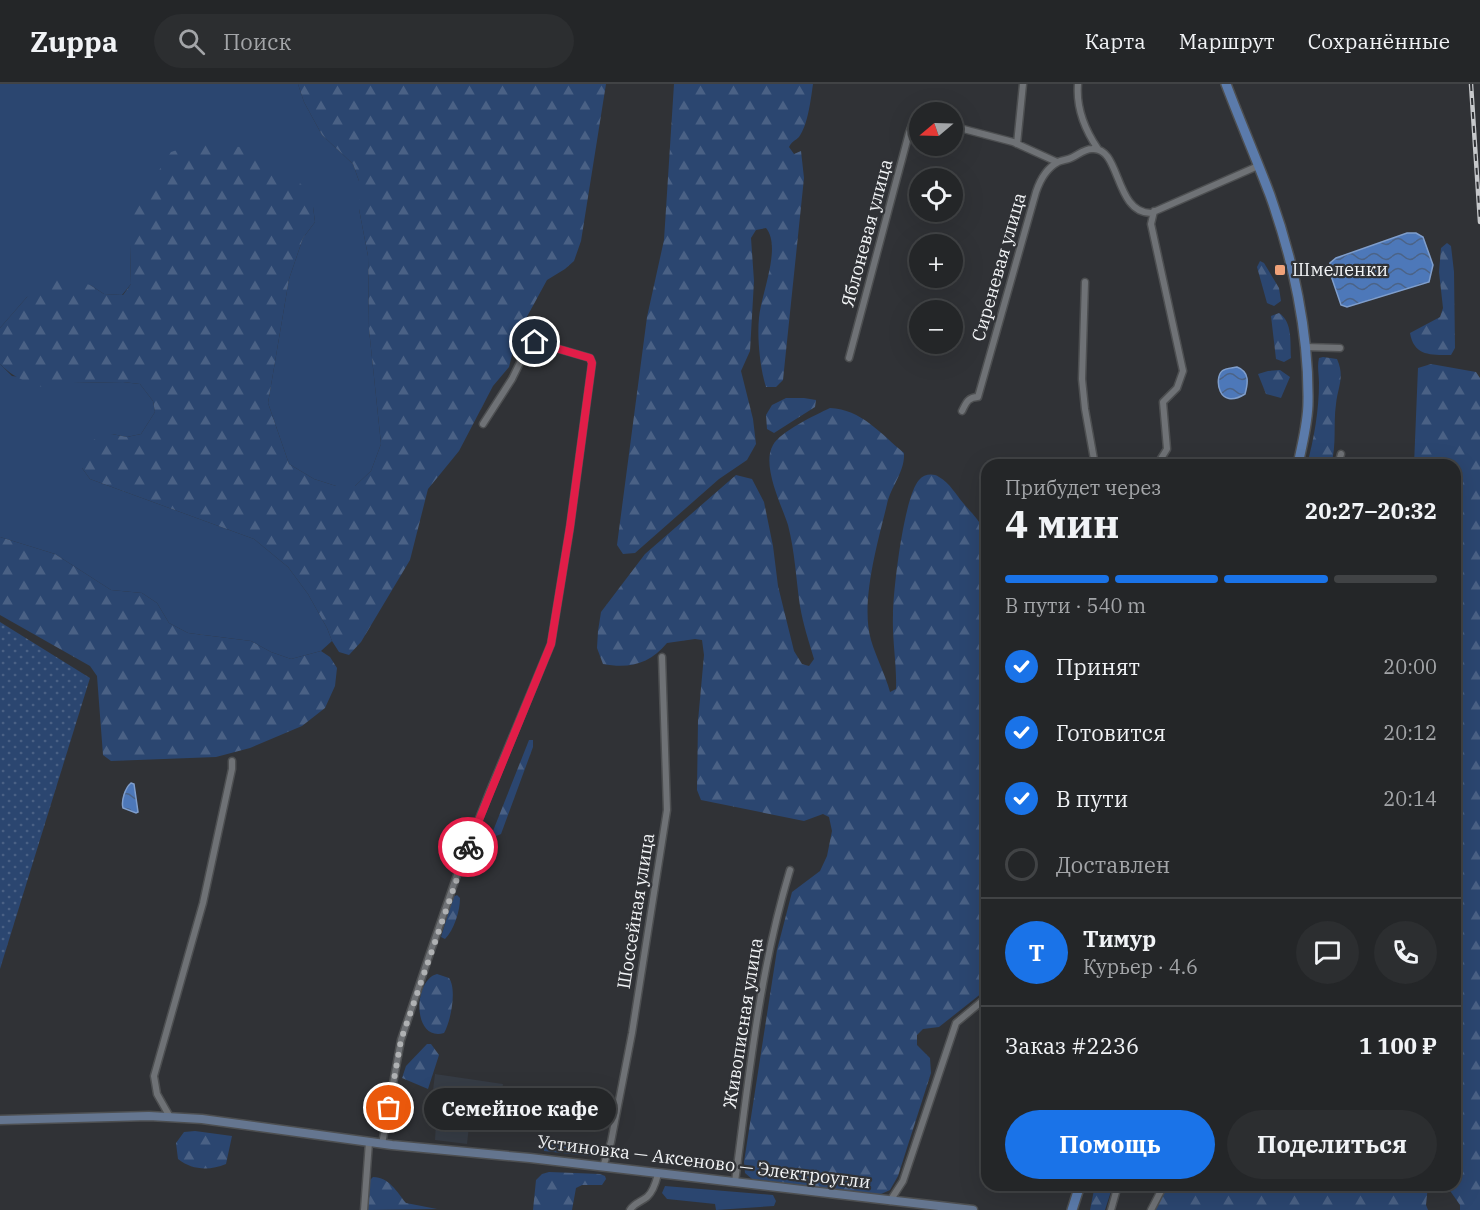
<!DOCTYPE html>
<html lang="ru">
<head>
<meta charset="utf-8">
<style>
	body { margin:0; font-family:"IBM Plex Serif",serif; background:#2c2e30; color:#f1f3f6; height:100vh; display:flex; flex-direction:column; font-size:22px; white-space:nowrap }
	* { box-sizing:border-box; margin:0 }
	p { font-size:20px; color:#a3a5a8 }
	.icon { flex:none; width:33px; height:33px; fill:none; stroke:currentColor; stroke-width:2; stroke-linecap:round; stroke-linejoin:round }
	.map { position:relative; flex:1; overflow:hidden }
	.drawer { position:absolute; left:981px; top:375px; width:480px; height:732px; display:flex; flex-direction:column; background:#242628; border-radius:18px; box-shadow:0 6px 24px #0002,0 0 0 2px #414345 }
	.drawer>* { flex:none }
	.needle { width:39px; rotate:251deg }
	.tools { position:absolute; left:909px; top:18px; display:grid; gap:12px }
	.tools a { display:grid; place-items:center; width:54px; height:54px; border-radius:50%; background:#242628; box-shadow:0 6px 24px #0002,0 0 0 2px #414345; font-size:30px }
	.pin { position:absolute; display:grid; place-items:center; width:51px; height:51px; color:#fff; margin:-26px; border:3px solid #fff; border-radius:50%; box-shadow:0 2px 6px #0007 }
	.courier { position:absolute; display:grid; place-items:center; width:60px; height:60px; margin:-30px; border:4px solid #e11d48; border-radius:50%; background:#fff; color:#222; box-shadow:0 2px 8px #0007 }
	.bubble { position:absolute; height:42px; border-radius:21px; background:#242628; box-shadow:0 6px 24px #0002,0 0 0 2px #414345; font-size:20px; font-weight:700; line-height:42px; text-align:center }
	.headline em { font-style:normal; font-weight:700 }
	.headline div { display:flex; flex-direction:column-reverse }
	.headline { display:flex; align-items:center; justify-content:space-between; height:102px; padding:0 24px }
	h1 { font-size:39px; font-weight:700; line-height:45px }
	.bar { display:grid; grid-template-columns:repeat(4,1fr); gap:9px 6px; align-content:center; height:72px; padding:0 24px }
	.bar i { height:8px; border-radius:4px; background:#414345 }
	.bar .on { background:#1a73e8 }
	.bar p { grid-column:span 4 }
	.line { display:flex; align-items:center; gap:15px; padding:0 24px; border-top:2px solid #414345 }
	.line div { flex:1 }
	.round { display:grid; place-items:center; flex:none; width:63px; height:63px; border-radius:32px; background:#2c2e30 }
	ol { padding:0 24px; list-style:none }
	li { display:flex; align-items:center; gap:18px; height:66px }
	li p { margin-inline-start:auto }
	li .icon { padding:6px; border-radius:50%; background:#1a73e8; color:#fff; stroke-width:4 }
	li:last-child { color:#a3a5a8 }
	li i { width:33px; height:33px; border:3px solid #414345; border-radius:50% }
	.button { display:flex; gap:12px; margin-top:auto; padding:12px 24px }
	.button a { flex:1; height:69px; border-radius:36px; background:#1a73e8; color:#fff; font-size:24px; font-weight:700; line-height:69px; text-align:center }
	.button a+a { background:#2c2e30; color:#f1f3f6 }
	header { display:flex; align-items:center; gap:36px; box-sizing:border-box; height:84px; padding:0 30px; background:#242628; border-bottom:2px solid #414345 }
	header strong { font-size:28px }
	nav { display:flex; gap:33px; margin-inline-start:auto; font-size:21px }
	.search { width:420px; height:54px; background:#2c2e30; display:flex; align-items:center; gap:15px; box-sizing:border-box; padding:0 21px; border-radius:33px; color:#a3a5a8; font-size:22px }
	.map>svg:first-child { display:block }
</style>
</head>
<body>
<header>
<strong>Zuppa</strong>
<div class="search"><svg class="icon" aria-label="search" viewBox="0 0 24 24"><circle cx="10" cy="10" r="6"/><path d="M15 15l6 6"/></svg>Поиск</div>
<nav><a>Карта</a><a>Маршрут</a><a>Сохранённые</a></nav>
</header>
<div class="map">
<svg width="1480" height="1126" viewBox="0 0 1480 1126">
	<defs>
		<pattern id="forest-firs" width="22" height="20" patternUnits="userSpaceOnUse" patternTransform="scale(1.5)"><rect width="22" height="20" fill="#2b4670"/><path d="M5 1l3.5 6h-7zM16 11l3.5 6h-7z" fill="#4a6185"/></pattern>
		<pattern id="park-dots" width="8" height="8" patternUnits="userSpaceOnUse" patternTransform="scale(1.5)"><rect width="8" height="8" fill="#2b4670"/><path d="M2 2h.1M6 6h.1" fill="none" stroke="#4a6185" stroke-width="1.8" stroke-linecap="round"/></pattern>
		<pattern id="water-waves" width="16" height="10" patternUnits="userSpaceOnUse" patternTransform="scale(1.5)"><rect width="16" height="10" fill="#4d78b9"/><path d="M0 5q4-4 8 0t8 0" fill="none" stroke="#4b6387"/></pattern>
	</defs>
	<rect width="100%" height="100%" fill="#303236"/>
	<path fill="#363c45" d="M435 990 503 1000 498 1046 469 1042 467 1060 435 1056 436 1039 429 1038Z"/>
	<path fill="#2b4670" d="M0 0H298L304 18 322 51 353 80 359 97V125L368 172 369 245 381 360 371 387 355 402H336L314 395 289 380 268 319 289 195 303 154 315 138 313 123 130 161 131 200 122 211 104 210 90 201 27 213 0 244Z
		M0 280 12 292 72 299 123 298 140 300 153 317 155 328 141 350 127 353 112 350 82 384 90 395 254 455 288 483 308 510 327 544 332 557 321 567 291 575 271 568 251 557 188 549 169 539 157 519 142 509 111 506 55 470 0 453Z
		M549 1059 594 1064 595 1069 589 1072 544 1067V1061Z
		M665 1102 773 1111 776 1117 774 1122 716 1126 715 1120 667 1115 662 1109Z"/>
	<path fill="url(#forest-firs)" d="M298 0H606L581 157 574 177 565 185 547 196 517 251 509 283 493 302 459 367 428 405 410 476 361 558 349 571 339 568 332 557 327 544 308 510 288 483 254 455 90 395 82 384 80 367 96 354 112 350 127 353 141 350 155 328 153 317 140 300 123 298 73 299 58 307C35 301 18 298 0 280V244L27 213 52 196 72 195 90 201 104 210 123 211 131 200 130 161 132 131 139 117 171 68 201 58 247 64 301 100 313 123 315 138 303 154 289 195 268 319 289 380 314 395 336 402H355L371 387 381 360 369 245 368 172 359 125V97L353 80 322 51 304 18Z
		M674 0H813C811 14 808 41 799 53 795 57 792 57 789 63L794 70 801 67 804 94 783 296 776 303H766C760 284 757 254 759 234 761 210 782 163 766 144L756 146 751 154 754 197 750 267 741 287 753 335 756 360 747 376 719 395 635 469 623 470 617 461 647 233 664 156Z
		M1447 159 1451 162 1454 188 1455 264 1451 271C1430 271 1414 272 1410 249L1440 233 1443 224 1439 188 1441 164Z
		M1260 177 1264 179 1279 204 1281 217 1274 222 1267 219 1257 183Z
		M1279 229C1293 238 1290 259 1291 274L1284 278 1276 275 1271 232Z
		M1323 273 1337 275C1345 293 1338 302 1336 320 1333 341 1337 360 1331 381H1307C1314 355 1319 326 1319 299 1319 290 1317 283 1319 274Z
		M1431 280 1476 288 1480 294V1126H1460V1121L1446 1101H1455V381H1414L1418 284Z
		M1280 286 1290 293 1281 314 1266 310 1258 290 1268 287Z
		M786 314H804L816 316 815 323 774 349 767 345 766 331 772 321Z
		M830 324C861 325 881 350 904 369 905 388 891 402 887 420 878 458 860 518 871 556 876 573 885 590 890 608L896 605C897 581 892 556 893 531 893 507 904 412 919 396 924 390 933 389 939 393 950 399 956 411 964 420 976 434 980 436 987 454V905L939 943 923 945 917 951V961L930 974 931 989 898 1092 890 1106 879 1111 752 1095 745 1089 744 1078 777 866 792 808 820 787 827 772 832 747 829 733 823 730 804 737 701 716 697 706 698 637 704 571 702 556 695 555 667 559C650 580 629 585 603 580L597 564 598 547 601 528 645 470 736 391 752 395 764 418 773 462 778 502 794 567 802 580 809 582 814 575C809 558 803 540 800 522 796 495 795 468 788 441 782 422 761 381 773 361 780 348 815 331 830 324Z
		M0 453 55 470 111 506 142 509 157 519 169 539 188 549 251 557 271 568 291 575 321 567 330 573 337 584 335 602 325 624 302 642 250 664 216 673 111 677 103 671 97 592 90 582 0 531Z
		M529 656H533V663L501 750 496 752 493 747Z
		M457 811 460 814C460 827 454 846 445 855L441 853 453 813Z
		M437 890 449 894C457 905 451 937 444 949 412 958 413 896 437 890Z
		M427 960H431L439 971 428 1005 402 994 406 982Z
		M195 1047 232 1052 226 1080C209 1087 192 1086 178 1075L176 1059 184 1048Z
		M549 1088 600 1090 605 1092 606 1095 602 1101H582L576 1104 572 1126H533L536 1096 542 1090Z
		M373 1093C389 1093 397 1108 406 1119L437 1125 368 1126 369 1097Z
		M1095 1101H1113L1105 1126H1090Z
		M1167 1101H1428L1426 1121 1428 1126H1153Z"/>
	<path fill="url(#park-dots)" d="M0 538 90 594 0 885Z"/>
	<path fill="url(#water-waves)" stroke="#7f9ecc" stroke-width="1.5" d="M1407 149H1416L1423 153 1433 181 1429 198 1347 223 1341 221 1329 186 1330 179 1336 174Z
		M1237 283C1250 288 1248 299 1245 310 1218 327 1214 294 1222 287 1225 284 1232 284 1237 283Z
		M131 699 134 700 138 728 136 729 123 724C121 717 125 704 131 699Z"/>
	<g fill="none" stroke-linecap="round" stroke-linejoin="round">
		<defs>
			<path id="minor" d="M1078 0C1076 24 1085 46 1098 65
				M952 42 1013 58 1057 78
				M1017 60 1023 0
				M1154 127 1151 140 1183 287 1177 304 1163 318 1167 365 1157 381
				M1085 198 1082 295 1085 325 1095 381
				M1305 263 1340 264
				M849 274 909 49 912 41 920 35
				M962 327C966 319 968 313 978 313L1036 108C1040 96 1047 84 1058 78 1062 76 1067 76 1071 74 1078 71 1084 65 1092 65 1121 62 1114 129 1151 129L1258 82
				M1338 381 1341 370
				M170 1033 157 1010 154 992 203 819 232 685V677
				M382 1060 401 956 429 872 458 788 490 707 551 560 570 443 592 279 590 274 535 258 529 260 512 295 483 340
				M603 1083 611 1058 632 949 667 726 662 573
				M735 1098C749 993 759 888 790 786
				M890 1117 903 1097 956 939 987 913
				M364 1126 369 1058
				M630 1126C634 1119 641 1118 647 1113 653 1108 656 1098 658 1090
				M1111 1126 1118 1101
				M1151 1126 1164 1101"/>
			<path id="secondary" d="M0 1036 149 1032 202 1035 392 1061 530 1074 973 1126"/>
			<path id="primary" d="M1226 0C1240 37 1256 74 1270 111 1293 175 1309 249 1308 318 1308 339 1302 360 1298 381
				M1072 1126 1080 1101"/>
		</defs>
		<use href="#minor" stroke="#4d4f51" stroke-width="9"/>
		<use href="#secondary" stroke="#4d4f51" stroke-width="11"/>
		<use href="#primary" stroke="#4d4f51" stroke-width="12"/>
		<use href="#minor" stroke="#6f7276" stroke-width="6"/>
		<use href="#secondary" stroke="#657690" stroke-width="8"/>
		<use href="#primary" stroke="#5b7bab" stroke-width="9"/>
		<defs>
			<path id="rail" d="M1471 0 1480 138"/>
		</defs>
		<use href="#rail" stroke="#c6c8cb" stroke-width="4.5"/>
		<use href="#rail" stroke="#303236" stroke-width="2" stroke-dasharray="7" stroke-linecap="butt"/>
	</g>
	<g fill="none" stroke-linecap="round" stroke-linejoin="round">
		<path stroke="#afb1b3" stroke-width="6" stroke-dasharray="0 10.8" d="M389 1024 401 956 468 763"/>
		<path stroke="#e11d48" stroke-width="8" d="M468 763 551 560 570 443 592 279 590 274 583 272 535 258"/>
	</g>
	<rect fill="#f0a279" stroke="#303236" stroke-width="2" x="1274" y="180" width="12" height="12" rx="3"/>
	<g text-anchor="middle" stroke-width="4.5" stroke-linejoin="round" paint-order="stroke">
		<g font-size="18" fill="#f3f5f7" stroke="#303236">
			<text transform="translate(867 149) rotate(-75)" y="6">Яблоневая улица</text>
			<text transform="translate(999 183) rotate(-74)" y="6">Сиреневая улица</text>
			<text transform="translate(636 827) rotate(-81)" y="6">Шоссейная улица</text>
			<text transform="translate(743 939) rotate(-81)" y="6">Живописная улица</text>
			<text transform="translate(704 1078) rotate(7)" y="6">Устиновка — Аксеново — Электроугли</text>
		</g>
		<g font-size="18" fill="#f3f5f7" stroke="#303236" text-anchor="start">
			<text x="1292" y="192">Шмеленки</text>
		</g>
	</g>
</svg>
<div class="tools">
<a><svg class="needle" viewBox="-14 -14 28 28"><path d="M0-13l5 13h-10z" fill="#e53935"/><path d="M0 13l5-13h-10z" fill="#a3a5a8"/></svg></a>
<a><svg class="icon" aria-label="locate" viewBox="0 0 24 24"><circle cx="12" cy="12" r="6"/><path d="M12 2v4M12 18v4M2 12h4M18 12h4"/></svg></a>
<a>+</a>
<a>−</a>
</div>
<div class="pin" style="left:389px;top:1024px;background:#ea580c"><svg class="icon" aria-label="bag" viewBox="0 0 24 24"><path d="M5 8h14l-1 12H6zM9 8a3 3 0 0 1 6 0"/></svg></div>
<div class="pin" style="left:535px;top:258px;background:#1f2937"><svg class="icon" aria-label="home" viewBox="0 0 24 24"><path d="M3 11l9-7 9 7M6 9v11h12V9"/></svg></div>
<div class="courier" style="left:468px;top:763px"><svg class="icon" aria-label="bike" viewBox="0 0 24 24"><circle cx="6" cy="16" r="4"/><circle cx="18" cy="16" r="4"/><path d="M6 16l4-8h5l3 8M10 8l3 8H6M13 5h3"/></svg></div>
<div class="bubble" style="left:424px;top:1004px;width:192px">Семейное кафе</div>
<section class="drawer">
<div class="headline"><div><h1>4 мин</h1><p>Прибудет через</p></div><em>20:27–20:32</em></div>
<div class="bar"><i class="on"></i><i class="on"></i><i class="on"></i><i></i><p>В пути · 540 m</p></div>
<ol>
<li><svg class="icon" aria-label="check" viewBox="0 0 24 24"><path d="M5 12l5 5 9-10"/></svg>Принят<p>20:00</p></li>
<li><svg class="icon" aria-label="check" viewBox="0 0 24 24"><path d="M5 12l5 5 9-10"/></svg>Готовится<p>20:12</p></li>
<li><svg class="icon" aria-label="check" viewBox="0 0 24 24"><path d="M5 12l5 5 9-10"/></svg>В пути<p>20:14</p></li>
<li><i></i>Доставлен</li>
</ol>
<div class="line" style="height:108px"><b class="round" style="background:#1a73e8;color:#fff">Т</b><div><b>Тимур</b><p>Курьер · 4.6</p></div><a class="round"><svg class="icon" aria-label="chat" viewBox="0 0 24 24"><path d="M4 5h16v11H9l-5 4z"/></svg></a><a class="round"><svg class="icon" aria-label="phone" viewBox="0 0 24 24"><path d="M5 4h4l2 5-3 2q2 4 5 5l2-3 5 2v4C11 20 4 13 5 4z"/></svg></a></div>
<div class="line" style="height:78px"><div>Заказ #2236</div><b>1 100 ₽</b></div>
<div class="button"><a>Помощь</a><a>Поделиться</a></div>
</section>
</div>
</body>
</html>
